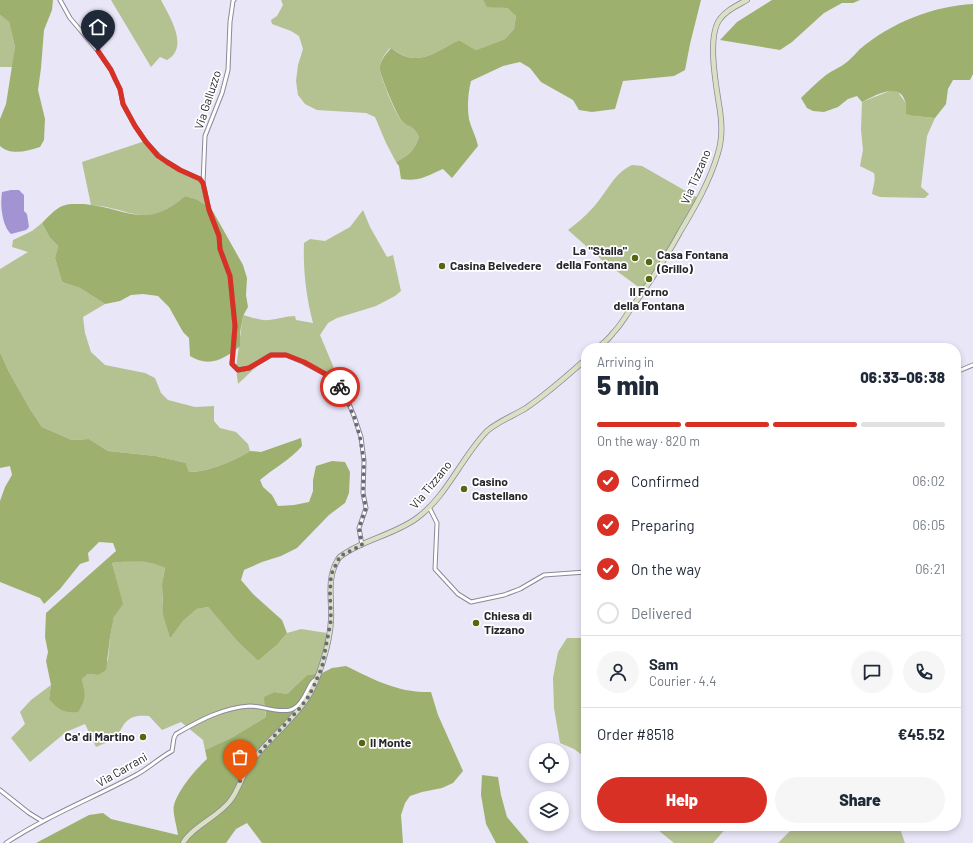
<!DOCTYPE html>
<html lang="en">
<head>
<meta charset="utf-8">
<style>
	body { margin:0; font-family:Barlow,sans-serif; background:#f6f6f7; color:#1f2937; height:100vh; display:flex; flex-direction:column; font-size:15px; white-space:nowrap }
	* { box-sizing:border-box; margin:0 }
	p { font-size:13px; color:#747a83 }
	.icon { flex:none; width:22px; height:22px; fill:none; stroke:currentColor; stroke-width:2; stroke-linecap:round; stroke-linejoin:round }
	.map { position:relative; flex:1; overflow:hidden }
	.drawer { position:absolute; left:581px; top:343px; width:380px; height:488px; display:flex; flex-direction:column; background:#fff; border-radius:16px; box-shadow:0 2px 6px #0003 }
	.drawer>* { flex:none }
	.tools { position:absolute; left:529px; top:743px; display:grid; gap:8px }
	.tools a { display:grid; place-items:center; width:40px; height:40px; border-radius:50%; background:#fff; box-shadow:0 2px 6px #0003; font-size:20px }
	.pin { position:absolute; display:grid; place-items:center; width:34px; height:34px; color:#fff; margin:-41px -17px; border-radius:50% 50% 50% 0; rotate:-45deg; box-shadow:0 0 4px #0007 }
	.pin .icon { rotate:45deg }
	.courier { position:absolute; display:grid; place-items:center; width:40px; height:40px; margin:-20px; border:3px solid #d93025; border-radius:50%; background:#fff; color:#222; box-shadow:0 1px 5px #0007 }
	.headline em { font-style:normal; font-weight:800 }
	.headline div { display:flex; flex-direction:column-reverse }
	.headline { display:flex; align-items:center; justify-content:space-between; height:68px; padding:0 16px }
	h1 { font-size:26px; font-weight:800; line-height:30px }
	.bar { display:grid; grid-template-columns:repeat(4,1fr); gap:6px 4px; align-content:center; height:48px; padding:0 16px }
	.bar i { height:5px; border-radius:3px; background:#e0e1e3 }
	.bar .active { background:#d93025 }
	.bar p { grid-column:span 4 }
	.line { display:flex; align-items:center; gap:10px; padding:0 16px; border-top:1px solid #e0e1e3 }
	.line div { flex:1 }
	.round { display:grid; place-items:center; flex:none; width:42px; height:42px; border-radius:21px; background:#f6f6f7 }
	ol { padding:0 16px; list-style:none }
	li { display:flex; align-items:center; gap:12px; height:44px }
	li p { margin-inline-start:auto }
	li .icon { padding:4px; border-radius:50%; background:#d93025; color:#fff; stroke-width:4 }
	li:last-child { color:#747a83 }
	li i { width:22px; height:22px; border:2px solid #e0e1e3; border-radius:50% }
	.button { display:flex; gap:8px; margin-top:auto; padding:8px 16px }
	.button a { flex:1; height:46px; border-radius:24px; background:#d93025; color:#fff; font-size:16px; font-weight:800; line-height:46px; text-align:center }
	.button a+a { background:#f6f6f7; color:#1f2937 }
	.map>svg:first-child { display:block }
</style>
</head>
<body>
<div class="map">
<svg width="973" height="843" viewBox="0 0 973 843">
	<rect width="100%" height="100%" fill="#e9e6f8"/>
	<path fill="#b4c191" d="M111 0H161C169 16 190 47 167 60L160 57 151 67Z
		M281 0H483L487 6 507 8 516 16 514 29 505 39 476 50 459 40C442 48 427 62 407 57 401 55 396 50 390 48 385 54 379 61 380 70 381 78 396 116 402 121 411 129 412 123 419 137 414 151 409 155 396 162L386 143 375 117 366 113 317 110 305 104 298 95 296 81 298 65 303 49 299 36 291 31 272 24 271 20 277 16 283 5Z
		M0 15 9 22 15 47 13 67H0Z
		M892 90 898 92 915 116 935 118 927 136 921 187 929 194 925 198 880 197 872 194C873 186 876 181 874 173L860 166 863 150 861 130 862 102Z
		M145 141 155 154 170 167 199 179 204 186 211 208 196 199 185 196C145 231 133 208 91 205L82 162Z
		M632 165 642 166 698 198 693 209 691 218 644 291 603 261 568 230C580 221 591 211 600 199 610 186 616 172 632 165Z
		M363 210 370 227 387 257 393 255 401 291 395 296 376 306 337 318 328 323 320 335 339 380C325 373 290 352 275 355 264 357 247 376 238 384L236 368 243 315C251 317 261 321 269 320 279 319 286 316 295 316L296 320 313 323C306 296 303 270 304 243L310 239 325 241 350 227Z
		M42 223 50 238 58 246 55 258 62 282 80 288 105 304 83 317 85 333 91 352 105 365 145 373 155 378 161 393 168 400 195 407 214 406V421L220 428 236 432 248 444 250 451C234 461 208 472 189 472L186 463 156 456 108 451 89 439 72 440 42 427 30 409 9 372 0 352V269L28 252 12 247 13 240 32 231Z
		M136 560 156 563 165 568C159 594 163 613 170 639L183 621 197 609 208 607 237 641 258 661 277 645 287 633 301 629 327 633 322 673 307 675 287 694 275 692 264 706 266 717 231 738 205 750 203 740 181 722 162 730 149 716C129 714 124 721 117 738L96 747 85 724 66 732 30 762 11 738 25 724 20 712 31 700 51 685 49 699 84 690 82 679 88 674 98 675 108 660 110 637 114 617 122 604 112 563Z
		M567 638H586V758L574 749 560 743 554 708 553 678 558 652Z
		M653 826H728L713 843H674Z
		M795 826H899L905 843H778Z"/>
	<path fill="#9eb06d" d="M0 0H53L52 10 44 30 41 68 38 90 45 119 44 140 40 147C27 151 11 156 0 146V119L6 104 15 47 9 22 0 15Z
		M483 0H701L690 44 685 70 674 76 623 81 615 109 592 112 579 110 573 100 541 82 530 68 520 62 503 66 471 81C468 93 467 107 469 119 471 128 476 136 478 146L452 178 443 169C427 176 418 182 401 179L399 166 396 162C409 155 414 151 419 137 412 123 410 129 402 121 397 116 381 77 380 70 379 61 386 54 391 48 396 51 401 55 407 57 427 62 442 48 459 40L476 50 505 39 514 29 516 16 507 8 487 7Z
		M772 0H860L853 3H842L824 13 792 42 780 50 720 40 737 22Z
		M973 4V74L970 80H953L948 89 946 104 935 118 915 116 906 114C906 110 907 105 905 101 899 81 874 96 862 102L857 96 848 99 838 107 824 112 813 111 807 108 801 98C809 90 817 82 826 75 833 70 841 67 847 62 852 58 856 53 860 49 891 23 933 6 973 4Z
		M185 196 196 199 211 208 243 265 247 278 246 295 248 307 243 316 240 333V346C225 359 209 368 190 356L189 338 183 332 169 307 158 296 143 294 131 295 120 301 105 304 80 288 62 282 55 258 58 246 50 238 42 223C47 218 53 211 60 207 67 203 76 204 84 204 128 208 145 231 185 196Z
		M0 352 9 372 30 409 42 427 72 440 89 439 108 451 156 456 186 463 189 472C208 472 234 461 250 451L261 452 301 438 302 446C290 460 274 468 260 480L263 487 272 495 278 506 294 505 309 502 313 491V480L316 466 332 461 345 462 350 472 349 493 345 503 329 515 297 548 281 556 262 562 244 570 241 580 253 594 282 620 287 633 277 645 258 661 237 641 208 607 197 609 183 621 170 639 163 614 162 584 165 568C148 559 131 561 112 563L123 604 114 617 110 637 106 670 98 675 88 674 82 679C85 694 87 698 78 712 63 713 59 710 49 699L51 685 46 661 48 652 45 637 46 613 116 551 113 543 99 542 88 553 89 561 80 564 60 589 44 604 40 598 0 582V501L5 487 12 475 10 466 0 468Z
		M346 666C375 680 398 693 431 692L438 715 463 771 453 783 442 788 422 792 410 796 405 803 401 815 403 843H262L247 823 236 829 226 843H36L89 815 103 813 111 819 178 835C177 827 172 812 174 805 178 790 196 769 207 759L205 750 231 738 266 717 264 697 275 692 287 694 307 675 322 673 332 668Z
		M482 775 498 777 501 795 507 817 529 843H496L486 824 481 795Z"/>
	<path fill="#a294d3" d="M11 190H19L24 195V211L27 214 29 227 26 230 11 234C2 225 0 205 2 192Z"/>
	<g fill="none" stroke-linecap="round" stroke-linejoin="round">
		<defs>
			<path id="street" d="M60 0 70 18 98 51 111 70 120 89 123 104 135 126 146 142 159 156 167 162 180 170 200 179 203 183 209 210 219 236 220 249 230 276 235 326 232 364 238 370 249 368 271 355H286L303 362 329 376 338 384 344 392 354 416 361 437 364 461 363 493 366 508 359 528 362 545
				M203 183 205 136 222 93 228 70 230 22 233 1 234 0
				M956 372 973 365
				M429 507 437 523 435 569 458 594 471 602 504 595 520 589 544 575 586 572
				M0 790 29 813 42 821
				M6 843C47 816 93 798 136 775 149 768 159 758 172 751L174 738 176 734C200 720 222 708 250 706 263 706 277 713 290 710 306 705 308 680 317 679"/>
			<path id="secondary" d="M598 348C603 343 609 339 613 333 621 325 626 315 633 306 650 282 666 258 680 232 695 207 710 181 718 153 722 140 722 124 720 111 717 90 706 37 720 19 726 10 738 5 747 0
				M183 843C192 827 219 816 230 801 239 790 242 775 250 763 267 741 290 723 306 700 319 681 330 642 331 620 332 600 327 581 336 563 337 561 339 557 341 556 362 540 394 535 417 518 447 496 461 458 487 431 499 421 513 416 526 408 548 393 567 376 586 359"/>
		</defs>
		<use href="#street" stroke="#8b8899" stroke-width="5"/>
		<use href="#secondary" stroke="#8b8899" stroke-width="6"/>
		<use href="#street" stroke="#fff" stroke-width="3"/>
		<use href="#secondary" stroke="#dae1c3" stroke-width="4.5"/>
	</g>
	<g fill="none" stroke-linecap="round" stroke-linejoin="round">
		<path stroke="#6b6974" stroke-width="4" stroke-dasharray="0 7.2" d="M240 781 249 764 299 709 307 699 313 688 322 667 331 620 330 594 331 575 340 556 362 545 359 528 366 508 363 493 364 461 360 437 354 416 340 387"/>
		<path stroke="#d93025" stroke-width="5" d="M98 51 111 70 115 79 120 89 123 104 135 126 146 142 158 156 167 162 180 170 200 179 203 183 209 210 219 236 220 249 230 276 235 326 232 364 238 370 249 368 271 355H286L304 362 329 376 340 387"/>
	</g>
	<g fill="#576711" stroke="#fff" stroke-width="1.5">
		<circle cx="635" cy="258" r="4"/>
		<circle cx="649" cy="262" r="4"/>
		<circle cx="442" cy="266" r="4"/>
		<circle cx="649" cy="279" r="4"/>
		<circle cx="464" cy="489" r="4"/>
		<circle cx="476" cy="623" r="4"/>
		<circle cx="143" cy="737" r="4"/>
		<circle cx="362" cy="743" r="4"/>
	</g>
	<g text-anchor="middle" stroke-width="3.5" stroke-linejoin="round" paint-order="stroke">
		<g font-size="12" fill="#27262d" stroke="#fff">
			<text transform="translate(208 100) rotate(-72)" y="4">Via Galluzzo</text>
			<text transform="translate(696 177) rotate(-67)" y="4">Via Tizzano</text>
			<text transform="translate(431 485) rotate(-51)" y="4">Via Tizzano</text>
			<text transform="translate(122 770) rotate(-30)" y="4">Via Carrani</text>
		</g>
		<g font-size="12" font-weight="bold" fill="#27262d" stroke="#fff" text-anchor="start">
			<text x="627" y="255" text-anchor="end">La "Stalla"<tspan x="627" dy="14">della Fontana</tspan></text>
			<text x="657" y="259">Casa Fontana<tspan x="657" dy="14">(Grillo)</tspan></text>
			<text x="450" y="270">Casina Belvedere</text>
			<text x="649" y="296" text-anchor="middle">Il Forno<tspan x="649" dy="14">della Fontana</tspan></text>
			<text x="472" y="486">Casino<tspan x="472" dy="14">Castellano</tspan></text>
			<text x="484" y="620">Chiesa di<tspan x="484" dy="14">Tizzano</tspan></text>
			<text x="135" y="741" text-anchor="end">Ca' di Martino</text>
			<text x="370" y="747">Il Monte</text>
		</g>
	</g>
</svg>
<div class="tools">
<a><svg class="icon" aria-label="locate" viewBox="0 0 24 24"><circle cx="12" cy="12" r="6"/><path d="M12 2v4M12 18v4M2 12h4M18 12h4"/></svg></a>
<a><svg class="icon" aria-label="layers" viewBox="0 0 24 24"><path d="M12 4l9 5-9 5-9-5zM3 14l9 5 9-5"/></svg></a>
</div>
<div class="pin" style="left:240px;top:781px;background:#ea580c"><svg class="icon" aria-label="bag" viewBox="0 0 24 24"><path d="M5 8h14l-1 12H6zM9 8a3 3 0 0 1 6 0"/></svg></div>
<div class="pin" style="left:98px;top:51px;background:#1f2937"><svg class="icon" aria-label="home" viewBox="0 0 24 24"><path d="M3 11l9-7 9 7M6 9v11h12V9"/></svg></div>
<div class="courier" style="left:340px;top:387px"><svg class="icon" aria-label="bike" viewBox="0 0 24 24"><circle cx="6" cy="16" r="4"/><circle cx="18" cy="16" r="4"/><path d="M6 16l4-8h5l3 8M10 8l3 8H6M13 5h3"/></svg></div>
<section class="drawer">
<div class="headline"><div><h1>5 min</h1><p>Arriving in</p></div><em>06:33–06:38</em></div>
<div class="bar"><i class="active"></i><i class="active"></i><i class="active"></i><i></i><p>On the way · 820 m</p></div>
<ol>
<li><svg class="icon" aria-label="check" viewBox="0 0 24 24"><path d="M5 12l5 5 9-10"/></svg>Confirmed<p>06:02</p></li>
<li><svg class="icon" aria-label="check" viewBox="0 0 24 24"><path d="M5 12l5 5 9-10"/></svg>Preparing<p>06:05</p></li>
<li><svg class="icon" aria-label="check" viewBox="0 0 24 24"><path d="M5 12l5 5 9-10"/></svg>On the way<p>06:21</p></li>
<li><i></i>Delivered</li>
</ol>
<div class="line" style="height:72px"><a class="round"><svg class="icon" aria-label="person" viewBox="0 0 24 24"><circle cx="12" cy="8" r="4"/><path d="M4 21q1-7 8-7t8 7"/></svg></a><div><b>Sam</b><p>Courier · 4.4</p></div><a class="round"><svg class="icon" aria-label="chat" viewBox="0 0 24 24"><path d="M4 5h16v11H9l-5 4z"/></svg></a><a class="round"><svg class="icon" aria-label="phone" viewBox="0 0 24 24"><path d="M5 4h4l2 5-3 2q2 4 5 5l2-3 5 2v4C11 20 4 13 5 4z"/></svg></a></div>
<div class="line" style="height:52px"><div>Order #8518</div><b>€45.52</b></div>
<div class="button"><a>Help</a><a>Share</a></div>
</section>
</div>
</body>
</html>
